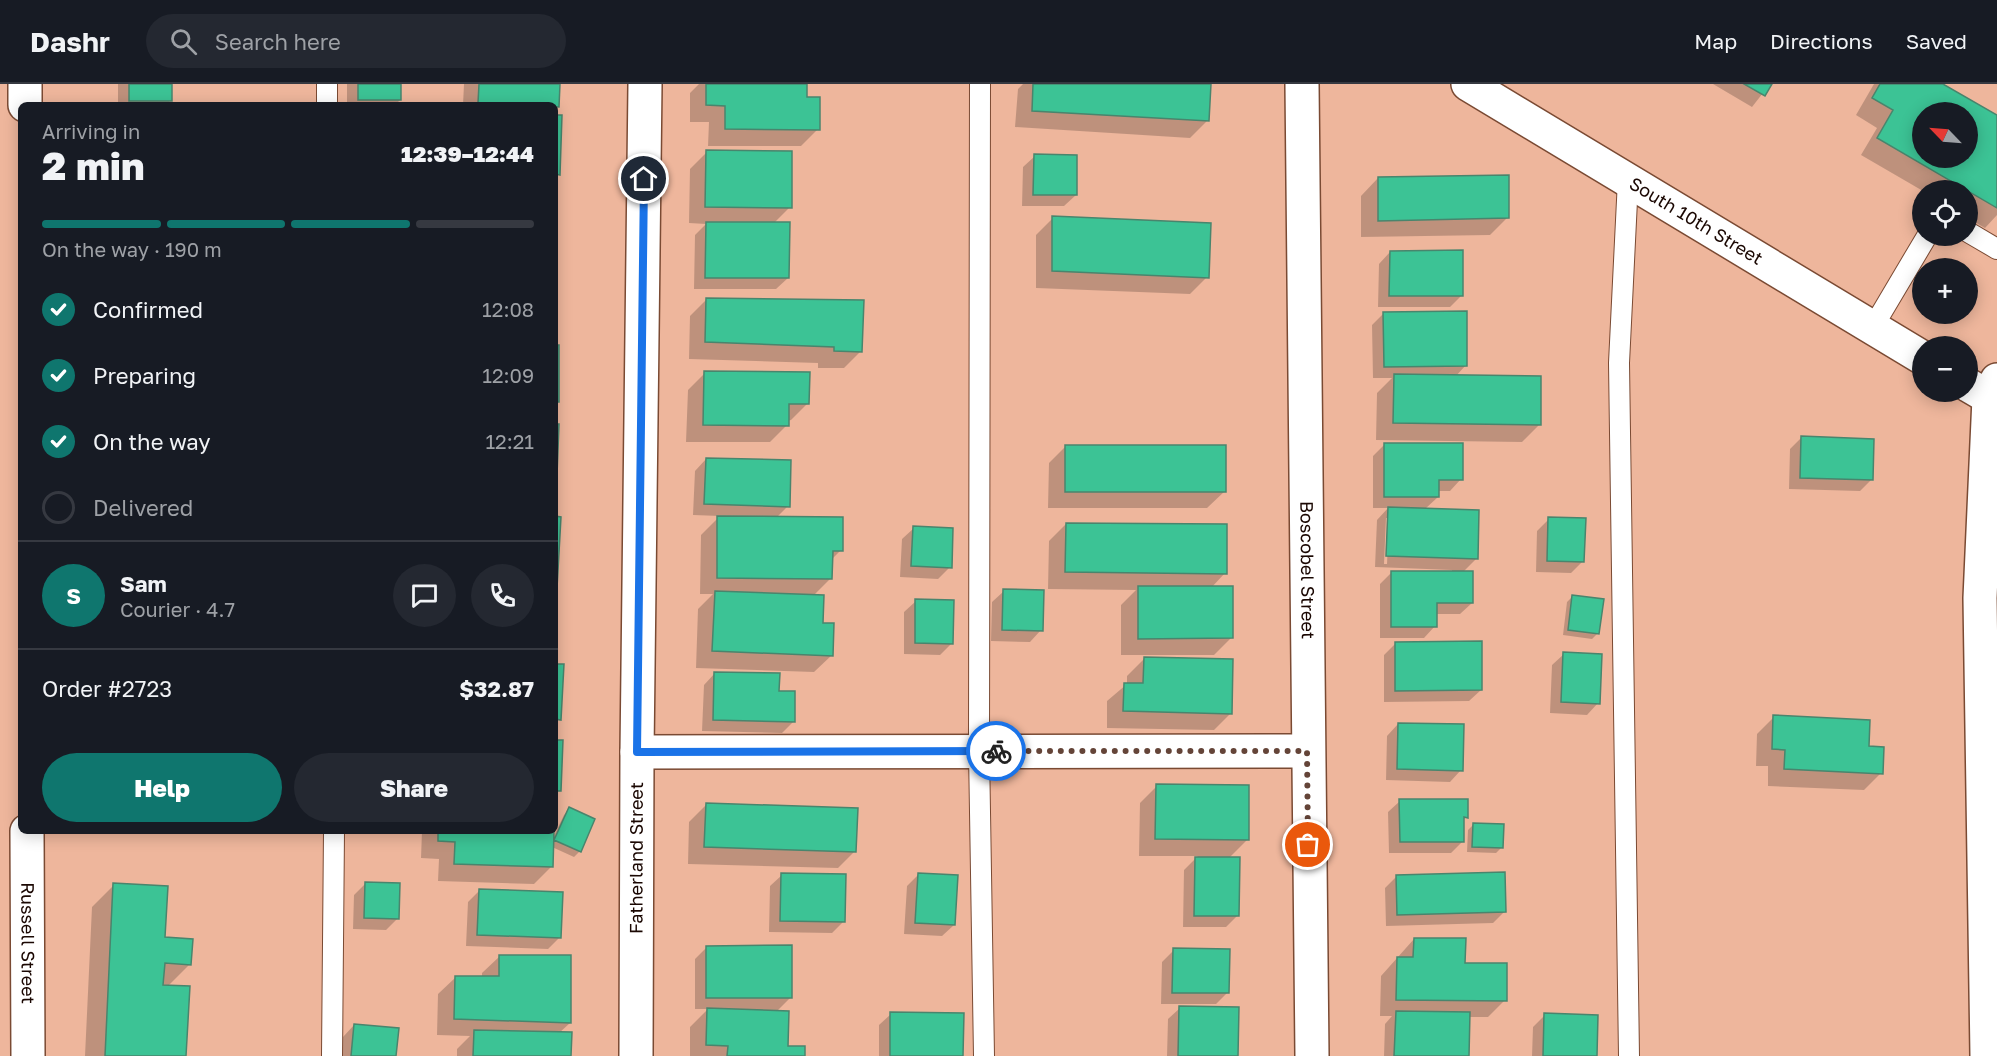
<!DOCTYPE html>
<html lang="en">
<head>
<meta charset="utf-8">
<style>
	body { margin:0; font-family:"Golos Text",sans-serif; background:#242831; color:#f1f3f6; height:100vh; display:flex; flex-direction:column; font-size:22px; white-space:nowrap }
	* { box-sizing:border-box; margin:0 }
	p { font-size:20px; color:#9ea1a6 }
	.icon { flex:none; width:33px; height:33px; fill:none; stroke:currentColor; stroke-width:2; stroke-linecap:round; stroke-linejoin:round }
	.map { position:relative; flex:1; overflow:hidden }
	.sheet { position:absolute; left:18px; top:18px; width:540px; height:732px; display:flex; flex-direction:column; background:#171b24; border-radius:9px; box-shadow:0 3px 15px #0003 }
	.sheet>* { flex:none }
	.needle { width:39px; rotate:295deg }
	.buttons { position:absolute; left:1912px; top:18px; display:grid; gap:12px }
	.buttons a { display:grid; place-items:center; width:66px; height:66px; border-radius:50%; background:#171b24; box-shadow:0 3px 15px #0003; font-size:30px }
	.pin { position:absolute; display:grid; place-items:center; width:51px; height:51px; color:#fff; margin:-26px; border:3px solid #fff; border-radius:50%; box-shadow:0 2px 6px #0007 }
	.courier { position:absolute; display:grid; place-items:center; width:60px; height:60px; margin:-30px; border:4px solid #1a73e8; border-radius:50%; background:#fff; color:#222; box-shadow:0 2px 8px #0007 }
	.headline em { font-style:normal; font-weight:800 }
	.headline div { display:flex; flex-direction:column-reverse }
	.headline { display:flex; align-items:center; justify-content:space-between; height:102px; padding:0 24px }
	h1 { font-size:39px; font-weight:800; line-height:45px }
	.bar { display:grid; grid-template-columns:repeat(4,1fr); gap:9px 6px; align-content:center; height:72px; padding:0 24px }
	.bar i { height:8px; border-radius:4px; background:#363941 }
	.bar .current { background:#0f766e }
	.bar p { grid-column:span 4 }
	.line { display:flex; align-items:center; gap:15px; padding:0 24px; border-top:2px solid #363941 }
	.line div { flex:1 }
	.round { display:grid; place-items:center; flex:none; width:63px; height:63px; border-radius:32px; background:#242831 }
	ol { padding:0 24px; list-style:none }
	li { display:flex; align-items:center; gap:18px; height:66px }
	li p { margin-inline-start:auto }
	li .icon { padding:6px; border-radius:50%; background:#0f766e; color:#fff; stroke-width:4 }
	li:last-child { color:#9ea1a6 }
	li i { width:33px; height:33px; border:3px solid #363941; border-radius:50% }
	.primary-button { display:flex; gap:12px; margin-top:auto; padding:12px 24px }
	.primary-button a { flex:1; height:69px; border-radius:36px; background:#0f766e; color:#fff; font-size:24px; font-weight:800; line-height:69px; text-align:center }
	.primary-button a+a { background:#242831; color:#f1f3f6 }
	header { display:flex; align-items:center; gap:36px; box-sizing:border-box; height:84px; padding:0 30px; background:#171b24; border-bottom:2px solid #363941 }
	header strong { font-size:28px }
	nav { display:flex; gap:33px; margin-inline-start:auto; font-size:21px }
	.search { width:420px; height:54px; background:#242831; display:flex; align-items:center; gap:15px; box-sizing:border-box; padding:0 21px; border-radius:33px; color:#9ea1a6; font-size:22px }
	.map>svg:first-child { display:block }
</style>
</head>
<body>
<header>
<strong>Dashr</strong>
<div class="search"><svg class="icon" aria-label="search" viewBox="0 0 24 24"><circle cx="10" cy="10" r="6"/><path d="M15 15l6 6"/></svg>Search here</div>
<nav><a>Map</a><a>Directions</a><a>Saved</a></nav>
</header>
<div class="map">
<svg width="1997" height="972" viewBox="0 0 1997 972">
	<rect width="100%" height="100%" fill="#eeb69c"/>
	<path fill="#0003" fill-rule="evenodd" d="M118 0H170V17L166 21H118Z
		M347 0H400V16L395 21H347Z
		M559 0 558 22 555 25V21H463L464 0Z
		M699 0H806V15L818 45 801 62H708L709 38H690V9Z
		M1023 0H1210L1207 37 1190 54 1015 43 1018 5Z
		M1713 0H1770L1752 23Z
		M1874 0H1940L1997 33V131L1985 144 1968 134V106L1923 107 1861 71 1877 44 1856 31ZM1923 28H1968V74H1923Z
		M707 68 790 123 774 139 788 194 776 205H694L695 151 706 140 689 139 690 85Z
		M1035 72 1076 111 1064 122H1022L1023 83Z
		M1378 94 1507 134 1490 151 1361 153V112Z
		M1053 134 1207 193 1190 210 1036 204V151Z
		M1390 168 1461 212 1450 223H1378L1379 180Z
		M707 215 861 267 844 284H818V279L689 275 690 232Z
		M1384 229 1466 281 1455 293 1539 341 1522 358 1376 356 1377 309 1392 294H1373L1372 241Z
		M705 289 808 319 791 336 787 337V341L770 358H686L688 306Z
		M1802 353 1871 396 1860 407 1789 405 1790 365Z
		M1384 361 1461 395 1450 407H1438V413L1425 425 1476 475 1462 489 1472 519 1460 530H1435V542L1424 554H1380V500L1392 488 1452 489V486L1375 483 1377 436 1388 424H1373V372ZM1386 434H1389L1387 480H1384Z
		M1066 362 1225 407 1207 424H1048L1049 379Z
		M706 375 788 422 776 434 841 466 831 476V494L813 512 832 571 814 588 696 584 698 525 713 510H700L701 451 720 432 693 431 695 387Z
		M1549 435 1583 477 1571 489 1536 488 1537 447Z
		M1066 440 1225 489 1211 504 1231 554 1214 571H1121V521L1136 506 1048 505 1049 457Z
		M914 444 950 483 938 495 900 493 902 455Z
		M1004 507 1041 546 1030 558 991 557 992 518Z
		M1572 513 1598 549 1592 555 1563 551 1567 518Z
		M916 517 952 559 940 571 904 570V528Z
		M1395 560 1481 606 1469 617 1384 618V571Z
		M1564 570 1598 619 1587 631 1550 629 1552 581Z
		M1144 575 1231 629 1214 646 1107 644V617L1127 600V592Z
		M715 589 778 609 794 637 782 649 702 647 704 601Z
		M1774 633 1881 689 1864 706 1768 702V682H1756L1757 650Z
		M1398 640 1461 686 1450 698 1386 696 1387 652Z
		M1157 702 1247 756 1228 775 1237 832 1226 843H1183L1184 786 1198 772H1139L1140 719Z
		M1400 717 1466 733 1463 736V757L1451 769H1389L1388 728Z
		M706 721 855 767 838 784 688 780 689 738Z
		M569 725 580 767 574 773 552 763 551 783 534 800 438 797 439 775 421 774 422 747H552V756L564 731Z
		M1473 741 1502 763 1496 769 1467 768 1468 746Z
		M919 790 954 841 942 852 904 850 907 802Z
		M782 791 843 838 832 849 769 848 770 802Z
		M1397 792 1505 827 1493 839 1386 842 1385 804Z
		M366 799 398 834 386 846 353 845 354 811Z
		M114 801 190 880 167 903 185 972H85L92 823Z
		M480 806 560 853 548 865 466 862 468 818Z
		M1414 855 1464 880 1505 916 1488 933H1469L1468 972H1384L1385 940 1392 932H1380L1381 892Z
		M707 863 791 913 776 928 787 963 803 972H690V943L708 925H695V875Z
		M1174 866 1228 908 1216 920H1161L1162 878Z
		M500 872 570 939 559 949 570 972H457V965L470 952 437 951 438 910 456 893H482V889Z
		M1180 924 1236 972H1167L1168 935Z
		M891 930 962 972H879V941Z
		M1545 931 1595 972H1532L1533 943Z
		M354 941 395 972H341L343 953Z"/>
	<path fill="#3cc395" stroke="#49856d" stroke-width="1.5" fill-rule="evenodd" d="M129 0H172V17H129Z
		M358 0H401V16H358Z
		M479 0H560L559 23 478 19Z
		M706 0H807V13H820V46L725 45V22L706 21Z
		M1033 0H1211L1209 37 1032 27Z
		M1744 0H1772L1765 12Z
		M1880 0H1943L1997 31V124L1877 54 1893 26 1872 14ZM1923 28H1968V74H1923Z
		M555 31H562L560 91 555 90Z
		M706 66 792 67V124L705 123Z
		M1034 70 1077 71V111H1033Z
		M1509 91V134L1378 137V93Z
		M555 106H557L556 159H555Z
		M1052 132 1211 139 1209 194 1052 187Z
		M706 138H790L789 194H705Z
		M1463 166V212H1389L1390 167Z
		M706 214 864 216 862 268 834 267V263L705 258Z
		M1467 227V282L1384 283 1383 228Z
		M555 261H559V318H555Z
		M704 287 810 288 809 320H789V342L703 341Z
		M1394 290 1541 292V341L1393 339Z
		M555 340H559L557 391H555Z
		M1801 352 1874 355 1873 396 1800 394Z
		M1384 359H1463V396H1439V413H1384Z
		M1065 361H1226V408H1065Z
		M706 374 791 376 790 423 704 420Z
		M1388 423 1479 426 1478 475 1386 472Z
		M555 432 561 433 557 504 555 503Z
		M717 432 843 433V467H833L832 495 717 494Z
		M1548 433 1586 434 1584 478 1547 477Z
		M1066 439 1227 440V490L1065 488Z
		M913 442 953 444 952 484 911 482Z
		M1391 487H1473V519H1437V543H1391Z
		M1138 502H1233V554L1138 555Z
		M1003 505 1044 506 1043 547 1002 546Z
		M715 507 824 511 823 539H834L833 572 712 567Z
		M1572 511 1604 515 1599 550 1568 546Z
		M915 515 954 516 953 560 915 559Z
		M1482 557V606L1395 607V558Z
		M1563 568 1602 570 1600 620 1561 618Z
		M1144 573 1233 575 1232 630 1123 627 1124 599H1143Z
		M555 580H564L561 636 555 635Z
		M714 588 780 589 779 607H795V638L713 636Z
		M1773 631 1870 636 1869 662 1884 663 1883 690 1784 685 1785 666 1772 665Z
		M1398 639 1464 640 1463 687 1397 685Z
		M555 656H563L561 707H555Z
		M1156 700 1249 701V756L1155 755Z
		M1399 715H1468V734L1464 733V758H1400Z
		M706 719 858 724 856 768 704 763Z
		M569 723 595 735 581 768 554 756Z
		M1473 739 1504 740 1503 764 1472 763Z
		M438 747H554L553 783 454 780 455 758 438 757Z
		M1195 773H1240L1239 832H1194Z
		M1505 788 1506 828 1397 831 1396 791Z
		M781 789 846 790 845 838 780 837Z
		M918 789 958 791 955 841 915 839Z
		M365 798 400 799 399 835 364 834Z
		M113 799 168 802 165 853 193 855 191 881 165 879 163 901 190 902 186 972H105Z
		M479 805 563 808 561 854 477 851Z
		M1414 854H1466L1465 879H1507V917L1396 916 1397 873H1413Z
		M792 861V914H706V862Z
		M1173 864 1230 865 1229 909H1172Z
		M499 871H571V939L454 935 455 892H499Z
		M1179 922 1239 923 1238 972H1178Z
		M707 924 789 927 788 962H805V972H727L728 962 706 961Z
		M1396 927 1470 928 1469 972H1394Z
		M890 928 964 929 963 972H890Z
		M1544 929 1598 931 1597 972H1543Z
		M354 940 399 944 396 972H351Z
		M474 946 572 948 571 972H473Z"/>
	<g fill="none" stroke-linecap="round" stroke-linejoin="round">
		<defs>
			<path id="lane" d="M327 0V21
				M980 0 979 667 984 972
				M1628 96 1619 279 1629 972
				M1968 148 1997 165
				M1873 243 1927 152
				M332 972 334 747"/>
			<g id="street">
				<path d="M25 0V21"/>
				<path id="s1" d="M1302 0 1312 972"/>
				<path id="s2" d="M1468 0 1923 274"/>
				<path d="M1968 301 1997 318"/>
				<path d="M637 668 1307 667"/>
				<path id="s3" d="M27 747 28 972"/>
				<path id="s4" d="M636 972 637 668 645 0"/>
			</g>
			<path id="secondary" d="M1987 972 1980 514 1989 314 1997 296"/>
		</defs>
		<use href="#lane" stroke="#7a4a33" stroke-width="22"/>
		<use href="#street" stroke="#7a4a33" stroke-width="36"/>
		<use href="#secondary" stroke="#7a4a33" stroke-width="36"/>
		<use href="#lane" stroke="#fff" stroke-width="20"/>
		<use href="#street" stroke="#fff" stroke-width="33"/>
		<use href="#secondary" stroke="#fff" stroke-width="33"/>
	</g>
	<g fill="none" stroke-linecap="round" stroke-linejoin="round">
		<path stroke="#644438" stroke-width="6" stroke-dasharray="0 10.8" d="M996 667H1307L1308 761"/>
		<path stroke="#1a73e8" stroke-width="8" d="M644 95 637 668 996 667"/>
	</g>
	<g text-anchor="middle" stroke-width="6" stroke-linejoin="round" paint-order="stroke">
		<g font-size="18" fill="#1a0702" stroke="#fbc3a8">
			<text dy="6" stroke="none"><textPath href="#s2" startOffset="266">South 10th Street</textPath></text>
			<text dy="6" stroke="none"><textPath href="#s1" startOffset="486">Boscobel Street</textPath></text>
			<text dy="6" stroke="none"><textPath href="#s4" startOffset="198">Fatherland Street</textPath></text>
			<text dy="6" stroke="none"><textPath href="#s3" startOffset="112">Russell Street</textPath></text>
		</g>
	</g>
</svg>
<div class="buttons">
<a><svg class="needle" viewBox="-14 -14 28 28"><path d="M0-13l5 13h-10z" fill="#e53935"/><path d="M0 13l5-13h-10z" fill="#9ea1a6"/></svg></a>
<a><svg class="icon" aria-label="locate" viewBox="0 0 24 24"><circle cx="12" cy="12" r="6"/><path d="M12 2v4M12 18v4M2 12h4M18 12h4"/></svg></a>
<a>+</a>
<a>−</a>
</div>
<div class="pin" style="left:1308px;top:761px;background:#ea580c"><svg class="icon" aria-label="bag" viewBox="0 0 24 24"><path d="M5 8h14l-1 12H6zM9 8a3 3 0 0 1 6 0"/></svg></div>
<div class="pin" style="left:644px;top:95px;background:#1f2937"><svg class="icon" aria-label="home" viewBox="0 0 24 24"><path d="M3 11l9-7 9 7M6 9v11h12V9"/></svg></div>
<div class="courier" style="left:996px;top:667px"><svg class="icon" aria-label="bike" viewBox="0 0 24 24"><circle cx="6" cy="16" r="4"/><circle cx="18" cy="16" r="4"/><path d="M6 16l4-8h5l3 8M10 8l3 8H6M13 5h3"/></svg></div>
<section class="sheet">
<div class="headline"><div><h1>2 min</h1><p>Arriving in</p></div><em>12:39–12:44</em></div>
<div class="bar"><i class="current"></i><i class="current"></i><i class="current"></i><i></i><p>On the way · 190 m</p></div>
<ol>
<li><svg class="icon" aria-label="check" viewBox="0 0 24 24"><path d="M5 12l5 5 9-10"/></svg>Confirmed<p>12:08</p></li>
<li><svg class="icon" aria-label="check" viewBox="0 0 24 24"><path d="M5 12l5 5 9-10"/></svg>Preparing<p>12:09</p></li>
<li><svg class="icon" aria-label="check" viewBox="0 0 24 24"><path d="M5 12l5 5 9-10"/></svg>On the way<p>12:21</p></li>
<li><i></i>Delivered</li>
</ol>
<div class="line" style="height:108px"><b class="round" style="background:#0f766e;color:#fff">S</b><div><b>Sam</b><p>Courier · 4.7</p></div><a class="round"><svg class="icon" aria-label="chat" viewBox="0 0 24 24"><path d="M4 5h16v11H9l-5 4z"/></svg></a><a class="round"><svg class="icon" aria-label="phone" viewBox="0 0 24 24"><path d="M5 4h4l2 5-3 2q2 4 5 5l2-3 5 2v4C11 20 4 13 5 4z"/></svg></a></div>
<div class="line" style="height:78px"><div>Order #2723</div><b>$32.87</b></div>
<div class="primary-button"><a>Help</a><a>Share</a></div>
</section>
</div>
</body>
</html>
